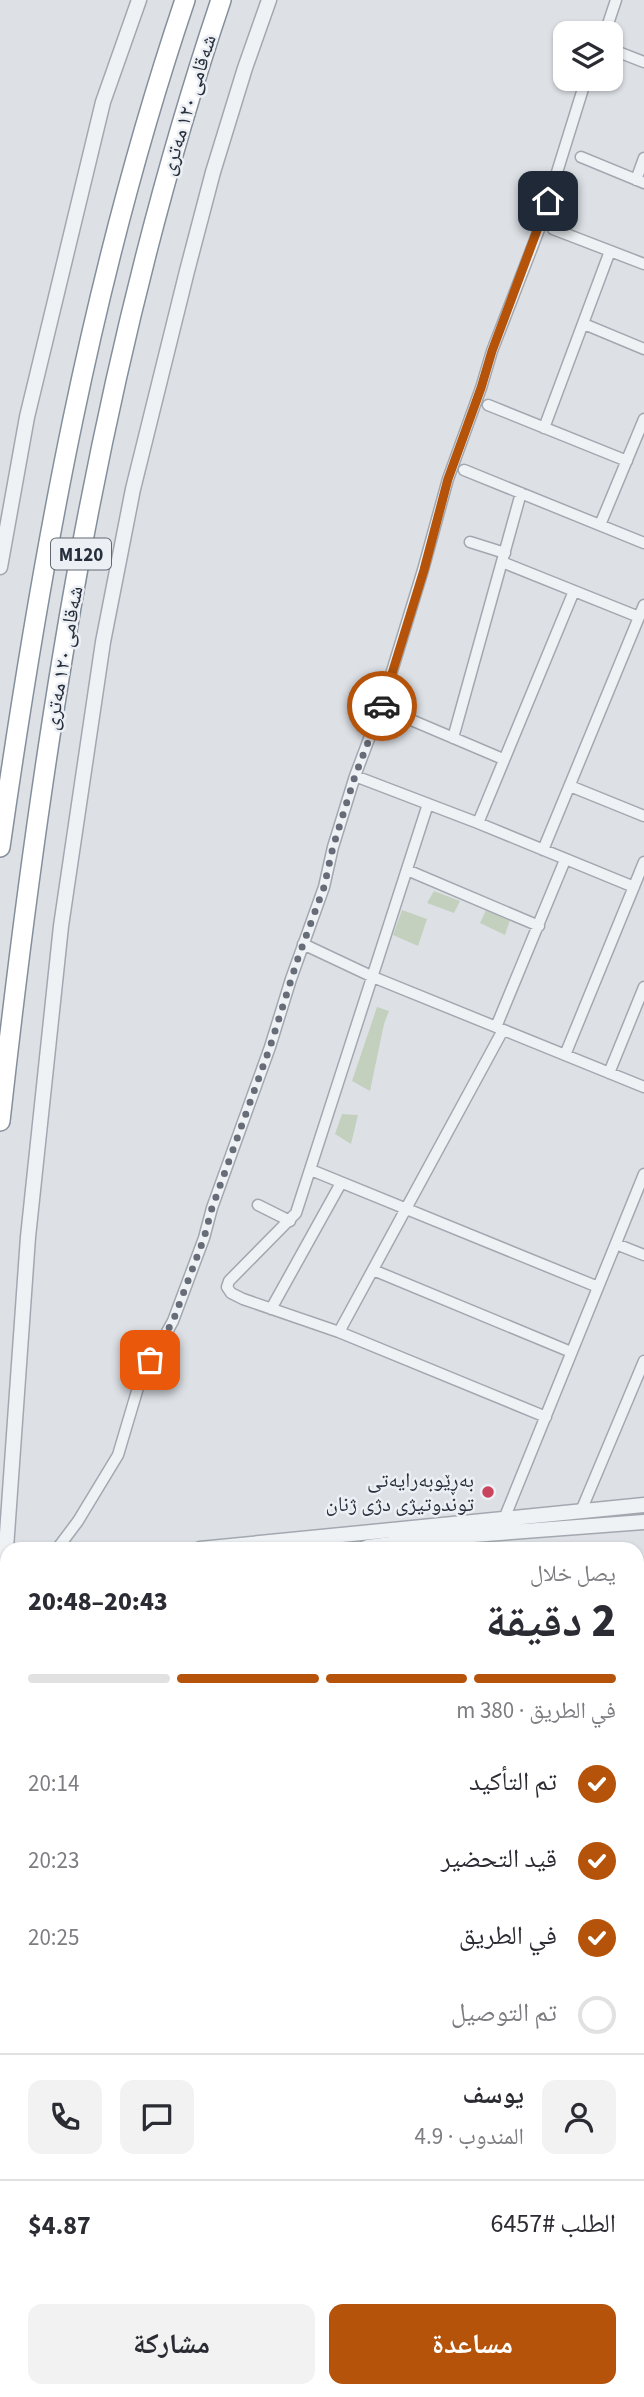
<!DOCTYPE html>
<html lang="ar">
<head>
<meta charset="utf-8">
<style>
	body { margin:0; font-family:"Source Sans 3","Noto Naskh Arabic",sans-serif; background:#f2f2f3; color:#2b2b33; direction:rtl; height:100vh; display:flex; flex-direction:column; font-size:26px; white-space:nowrap }
	* { box-sizing:border-box; margin:0 }
	p { font-size:23px; color:#7c7c81 }
	.icon { flex:none; width:38px; height:38px; fill:none; stroke:currentColor; stroke-width:2; stroke-linecap:round; stroke-linejoin:round }
	.map { position:relative; flex:1; overflow:hidden; direction:ltr }
	.drawer { position:absolute; left:0px; top:1542px; width:644px; height:856px; display:flex; flex-direction:column; background:#fff; border-radius:21px 21px 0 0; box-shadow:0 2px 5px #0004; direction:rtl }
	.drawer>* { flex:none }
	.fabs { position:absolute; left:553px; top:21px; display:grid; gap:14px }
	.fabs a { display:grid; place-items:center; width:70px; height:70px; border-radius:14px; background:#fff; box-shadow:0 2px 5px #0004; font-size:35px }
	.pin { position:absolute; display:grid; place-items:center; width:60px; height:60px; color:#fff; margin:-30px; border-radius:14px; box-shadow:0 4px 10px #0006 }
	.courier { position:absolute; display:grid; place-items:center; width:70px; height:70px; margin:-35px; border:5px solid #b45309; border-radius:50%; background:#fff; color:#222; box-shadow:0 2px 9px #0007 }
	.overview em { font-style:normal; font-weight:800 }
	.overview div { display:flex; flex-direction:column-reverse }
	.overview { display:flex; align-items:center; justify-content:space-between; height:119px; padding:0 28px }
	h1 { font-size:46px; font-weight:800; line-height:52px }
	.bar { display:grid; grid-template-columns:repeat(4,1fr); gap:10px 7px; align-content:center; height:84px; padding:0 28px }
	.bar i { height:9px; border-radius:5px; background:#e1e1e2 }
	.bar .selected { background:#b45309 }
	.bar p { grid-column:span 4 }
	.line { display:flex; align-items:center; gap:18px; padding:0 28px; border-top:2px solid #e1e1e2 }
	.line div { flex:1 }
	.round { display:grid; place-items:center; flex:none; width:74px; height:74px; border-radius:14px; background:#f2f2f3 }
	ol { padding:0 28px; list-style:none }
	li { display:flex; align-items:center; gap:21px; height:77px }
	li p { margin-inline-start:auto }
	li .icon { padding:7px; border-radius:50%; background:#b45309; color:#fff; stroke-width:4 }
	li:last-child { color:#7c7c81 }
	li i { width:38px; height:38px; border:4px solid #e1e1e2; border-radius:50% }
	.primary-button { display:flex; gap:14px; margin-top:auto; padding:14px 28px }
	.primary-button a { flex:1; height:80px; border-radius:14px; background:#b45309; color:#fff; font-size:28px; font-weight:800; line-height:80px; text-align:center }
	.primary-button a+a { background:#f2f2f3; color:#2b2b33 }
	.map>svg:first-child { display:block }
</style>
</head>
<body>
<div class="map">
<svg width="644" height="2397" viewBox="0 0 644 2397">
	<rect width="100%" height="100%" fill="#dde1e6"/>
	<path fill="#c3d0be" d="M434 891 460 901 454 913 427 903Z
		M402 910 427 919 418 946 393 935Z
		M486 910 510 920 505 935 480 923Z
		M377 1007 389 1011 384 1024 370 1091 352 1081Z
		M342 1114 358 1115 351 1144 335 1134Z
		M637 2079 644 2080V2193L637 2195Z"/>
	<g fill="none" stroke-linecap="round" stroke-linejoin="round">
		<defs>
			<path id="minor" d="M605 33 616 0
				M613 50 644 62
				M581 157 644 183
				M636 180 644 158
				M553 229 644 264
				M584 324 644 349
				M488 405 627 461
				M544 428 610 251
				M464 470 644 543
				M600 525 644 419
				M470 542 505 553
				M502 562 639 617
				M390 711 503 759
				M453 738 521 493
				M355 776 478 823 634 887
				M570 786 644 816
				M428 804 296 1213 229 1281 227 1287 231 1293 243 1299 339 1332 546 1417
				M478 823 574 591
				M543 850 644 605
				M407 870 539 926
				M303 944 373 977 644 1087
				M496 1027 565 860
				M565 1055 644 862
				M609 1073 644 987
				M311 1170 598 1287
				M258 1205 290 1221
				M616 1244 644 1255
				M373 1270 571 1352
				M271 1309 341 1183
				M339 1332 503 1030
				M581 1511 644 1361
				M504 1519 644 1174
				M57 1549 78 1521 118 1455 140 1381 173 1321 204 1238 212 1208 270 1047 291 979 324 887 333 847 355 776 381 707 423 570 448 479 481 388 492 351 540 227 586 79
				M358 1549 368 1545 414 1539
				M637 1578H644
				M637 1650H644
				M637 1718H644
				M637 1789 644 1788
				M637 1857H644
				M637 1931H644
				M315 2390 317 2397
				M385 2390 387 2397
				M459 2390 460 2397
				M531 2390 533 2397
				M602 2390 604 2397"/>
			<path id="tertiary" d="M0 567 27 417 103 102 139 0
				M399 1533 405 1536 420 1539 644 1522
				M200 1549 644 1505
				M0 1633 28 1237 61 926 103 642 133 489 187 271 213 172 245 68 269 0
				M637 2195 644 2193
				M637 2212 644 2210"/>
			<path id="motorway" d="M0 847C41 560 92 275 185 0
				M0 1121C42 742 99 362 221 0"/>
		</defs>
		<use href="#minor" stroke="#a3a8b0" stroke-width="13"/>
		<use href="#tertiary" stroke="#a3a8b0" stroke-width="17"/>
		<use href="#motorway" stroke="#858f9c" stroke-width="22"/>
		<use href="#minor" stroke="#eff2f5" stroke-width="10"/>
		<use href="#tertiary" stroke="#eff2f5" stroke-width="14"/>
		<use href="#motorway" stroke="#fff" stroke-width="19"/>
	</g>
	<g fill="none" stroke-linecap="round" stroke-linejoin="round">
		<path stroke="#676d78" stroke-width="7" stroke-dasharray="0 12.6" d="M150 1360 173 1321 204 1238 212 1208 270 1047 297 961 324 887 333 847 355 776 382 706"/>
		<path stroke="#b45309" stroke-width="9" d="M382 706 424 570 448 479 481 388 492 351 548 201"/>
	</g>
	<circle fill="#c8455d" stroke="#ecf0f4" stroke-width="2.5" cx="488" cy="1492" r="7"/>
	<g text-anchor="middle" stroke-width="5" stroke-linejoin="round" paint-order="stroke">
		<rect fill="#ecf0f4" stroke="#626973" stroke-width="2" x="51" y="538.5" width="60" height="31" rx="5"/>
		<g font-size="19" font-weight="bold" fill="#272f3c">
			<text x="81" y="561">M120</text>
		</g>
		<g font-size="21" fill="#272f3c" stroke="#ecf0f4">
			<text transform="translate(188 105) rotate(-73)" y="7">شەقامی ١٢٠ مەتری</text>
			<text transform="translate(63 658) rotate(-80)" y="7">شەقامی ١٢٠ مەتری</text>
		</g>
		<g font-size="21" fill="#272f3c" stroke="#ecf0f4" text-anchor="end">
			<text x="474" y="1487">بەڕێوبەرایەتی<tspan x="474" dy="24">توندوتیژی دژی ژنان</tspan></text>
		</g>
	</g>
</svg>
<div class="fabs">
<a><svg class="icon" aria-label="layers" viewBox="0 0 24 24"><path d="M12 4l9 5-9 5-9-5zM3 14l9 5 9-5"/></svg></a>
</div>
<div class="pin" style="left:150px;top:1360px;background:#ea580c"><svg class="icon" aria-label="bag" viewBox="0 0 24 24"><path d="M5 8h14l-1 12H6zM9 8a3 3 0 0 1 6 0"/></svg></div>
<div class="pin" style="left:548px;top:201px;background:#1f2937"><svg class="icon" aria-label="home" viewBox="0 0 24 24"><path d="M3 11l9-7 9 7M6 9v11h12V9"/></svg></div>
<div class="courier" style="left:382px;top:706px"><svg class="icon" aria-label="car" viewBox="0 0 24 24"><path d="M5 17H2v-5l4-1 3-4h7l3 4 3 1v5h-3M9 17h6M6 11h13"/><circle cx="7" cy="17" r="2"/><circle cx="17" cy="17" r="2"/></svg></div>
<section class="drawer">
<div class="overview"><div><h1>2 دقيقة</h1><p>يصل خلال</p></div><em>20:43–20:48</em></div>
<div class="bar"><i class="selected"></i><i class="selected"></i><i class="selected"></i><i></i><p>في الطريق · 380 m</p></div>
<ol>
<li><svg class="icon" aria-label="check" viewBox="0 0 24 24"><path d="M5 12l5 5 9-10"/></svg>تم التأكيد<p>20:14</p></li>
<li><svg class="icon" aria-label="check" viewBox="0 0 24 24"><path d="M5 12l5 5 9-10"/></svg>قيد التحضير<p>20:23</p></li>
<li><svg class="icon" aria-label="check" viewBox="0 0 24 24"><path d="M5 12l5 5 9-10"/></svg>في الطريق<p>20:25</p></li>
<li><i></i>تم التوصيل</li>
</ol>
<div class="line" style="height:126px"><a class="round"><svg class="icon" aria-label="person" viewBox="0 0 24 24"><circle cx="12" cy="8" r="4"/><path d="M4 21q1-7 8-7t8 7"/></svg></a><div><b>يوسف</b><p>المندوب · 4.9</p></div><a class="round"><svg class="icon" aria-label="chat" viewBox="0 0 24 24"><path d="M4 5h16v11H9l-5 4z"/></svg></a><a class="round"><svg class="icon" aria-label="phone" viewBox="0 0 24 24"><path d="M5 4h4l2 5-3 2q2 4 5 5l2-3 5 2v4C11 20 4 13 5 4z"/></svg></a></div>
<div class="line" style="height:91px"><div>الطلب #6457</div><b>$4.87</b></div>
<div class="primary-button"><a>مساعدة</a><a>مشاركة</a></div>
</section>
</div>
</body>
</html>
